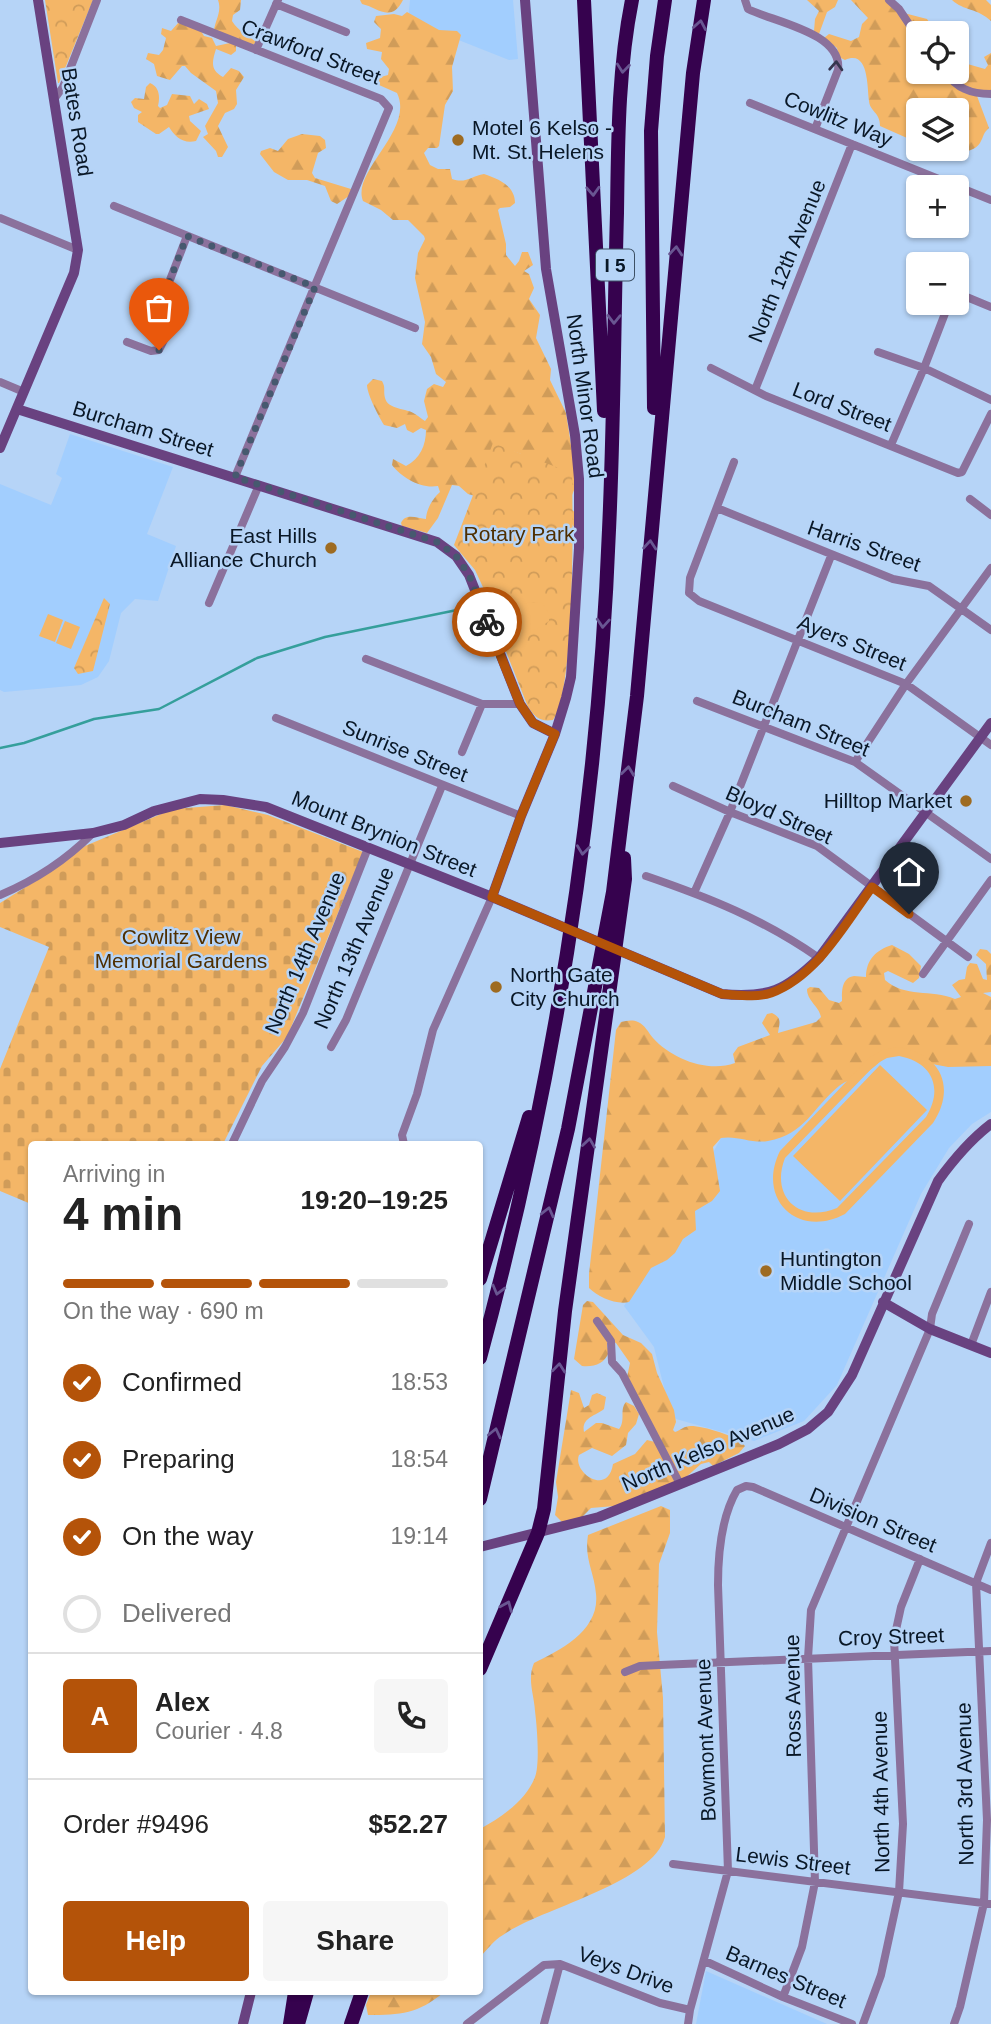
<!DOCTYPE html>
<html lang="en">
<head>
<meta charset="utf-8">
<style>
	body { margin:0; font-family:Helvetica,sans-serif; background:#f6f6f6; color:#222; height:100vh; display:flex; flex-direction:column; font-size:26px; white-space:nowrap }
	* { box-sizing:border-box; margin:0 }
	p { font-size:23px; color:#767676 }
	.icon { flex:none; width:38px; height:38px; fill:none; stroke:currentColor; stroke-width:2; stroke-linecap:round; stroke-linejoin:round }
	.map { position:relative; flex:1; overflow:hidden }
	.panel { position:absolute; left:28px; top:1141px; width:455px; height:854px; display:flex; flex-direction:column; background:#fff; border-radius:7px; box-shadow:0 2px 5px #0004 }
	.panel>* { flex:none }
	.buttons { position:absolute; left:906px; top:21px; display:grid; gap:14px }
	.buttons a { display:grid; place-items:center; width:63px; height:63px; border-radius:7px; background:#fff; box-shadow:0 2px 5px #0004; font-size:35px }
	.pin { position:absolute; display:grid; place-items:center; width:60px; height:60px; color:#fff; margin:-72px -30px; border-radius:50% 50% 50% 0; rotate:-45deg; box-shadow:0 0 7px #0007 }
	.pin .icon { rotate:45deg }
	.courier { position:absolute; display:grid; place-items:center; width:70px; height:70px; margin:-35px; border:5px solid #b45309; border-radius:50%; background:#fff; color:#222; box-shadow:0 2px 9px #0007 }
	.overview em { font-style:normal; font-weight:800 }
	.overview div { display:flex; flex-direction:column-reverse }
	.overview { display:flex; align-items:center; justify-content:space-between; height:119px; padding:0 35px }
	h1 { font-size:46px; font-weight:800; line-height:52px }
	.bar { display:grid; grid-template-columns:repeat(4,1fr); gap:10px 7px; align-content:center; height:84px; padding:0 35px }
	.bar i { height:9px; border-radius:5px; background:#e0e0e0 }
	.bar .on { background:#b45309 }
	.bar p { grid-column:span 4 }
	.line { display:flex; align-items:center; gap:18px; padding:0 35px; border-top:2px solid #e0e0e0 }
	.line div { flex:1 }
	.round { display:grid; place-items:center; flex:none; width:74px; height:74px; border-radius:7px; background:#f6f6f6 }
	ol { padding:0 35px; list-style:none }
	li { display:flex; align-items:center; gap:21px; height:77px }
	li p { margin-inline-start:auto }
	li .icon { padding:7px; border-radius:50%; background:#b45309; color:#fff; stroke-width:4 }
	li:last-child { color:#767676 }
	li i { width:38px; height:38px; border:4px solid #e0e0e0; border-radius:50% }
	.cta { display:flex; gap:14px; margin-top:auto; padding:14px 35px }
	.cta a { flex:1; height:80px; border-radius:7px; background:#b45309; color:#fff; font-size:28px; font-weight:800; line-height:80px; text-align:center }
	.cta a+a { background:#f6f6f6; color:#222 }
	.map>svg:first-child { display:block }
</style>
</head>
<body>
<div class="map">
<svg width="991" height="2024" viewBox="0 0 991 2024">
	<defs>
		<pattern id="forest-firs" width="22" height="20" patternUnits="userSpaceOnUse" patternTransform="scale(1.75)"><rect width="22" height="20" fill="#f4b667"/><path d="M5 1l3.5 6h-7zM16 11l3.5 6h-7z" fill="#d09c59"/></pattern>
		<pattern id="cemetery-stones" width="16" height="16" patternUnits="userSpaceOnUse" patternTransform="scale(1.75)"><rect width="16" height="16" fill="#f4b667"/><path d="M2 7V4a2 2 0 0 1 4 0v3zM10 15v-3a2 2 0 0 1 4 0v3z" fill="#d09c59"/></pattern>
		<pattern id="park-crowns" width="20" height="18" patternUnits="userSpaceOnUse" patternTransform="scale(1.75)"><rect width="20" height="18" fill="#f4b667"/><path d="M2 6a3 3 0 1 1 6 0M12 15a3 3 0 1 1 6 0" fill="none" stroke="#d09c59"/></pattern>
	</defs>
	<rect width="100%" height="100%" fill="#b6d4f7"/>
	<path fill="#a2cefe" d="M410 0H513L518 59 509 60 408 20Z
		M70 434 173 467 147 534 176 546 158 601 135 599 121 613 109 661 98 677 81 685 4 692 0 690V484L51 505 62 478 56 474Z
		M866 1048 991 1063V1112L972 1124 949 1148 921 1194 837 1385 804 1421 754 1441 676 1419 670 1412 654 1347 624 1306 666 1237 721 1138 762 1130Z
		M706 1971 827 2024H696Z"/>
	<path fill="url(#forest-firs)" d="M218 0H241L240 10 233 15 232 21C238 31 248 35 256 42L253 45 235 39 220 40 214 37C212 23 223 14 218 0Z
		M360 0H403C391 24 377 7 362 4Z
		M807 0H838L835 7 827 12 819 34 814 31 815 19 819 11Z
		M851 0H885L904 13 927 19 929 22 926 27H913L907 32 909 37 919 40V72H957V61L985 69 988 65 984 57 991 53V94L977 96 989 128C983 133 984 136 980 143 973 154 953 154 942 149H957V110H919V149H933L935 156 931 160H928L923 152 917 155 915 154 916 142 880 126C880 112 870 112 869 101 867 87 869 49 845 60L839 57 837 48 824 38 829 34 851 41 859 37 862 24 868 18Z
		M952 0H986L991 5V21C977 8 964 11 952 0Z
		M407 12 439 30 457 31 461 35 452 67 453 91 445 105 439 146 437 148H428L424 153 430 165 438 169H450L452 179C466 184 471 176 484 174 499 179 515 186 515 203L510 207 500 208 498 210 506 244V255L515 266 519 261 522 252H528L533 265 524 271 529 274 534 288 529 299 540 315 536 338 551 369 550 380 566 413 577 483 572 495V510L576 513 580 535 521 454 512 451 475 496 468 494 459 486 452 485 438 518 427 533 402 526 401 523C406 512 418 519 426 519 426 510 433 498 440 492L438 486C421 489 402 478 392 465L393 459 406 466C420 459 426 445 426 430L421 428 413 433 407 430 405 424 397 428 384 425C379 417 367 394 367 385L373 379 382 381C386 388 383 390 385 398 388 410 407 408 415 414 419 416 421 419 425 421L428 417 424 401 427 389 434 384 443 387 446 382 436 374 431 357 422 344 425 322 415 278 418 253 425 239 424 236 408 220H393L381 210 363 201C351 171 415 130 397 93L379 85 377 78 388 75 389 69 381 59 382 52 367 49 366 43 380 38 381 29 374 22 376 16 394 14 402 16Z
		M179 22 201 31 204 36 212 38 216 46 230 43 236 45V51L231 55 216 49C212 62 210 70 223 77L231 68 239 71 244 77 236 90 237 104 234 109 225 113 218 126 228 147 222 157H218L216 151 203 137 208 134 205 126 218 103 216 91 191 73 185 66H182L170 80 157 76 154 64 146 59 148 53 159 55 163 50 166 38 161 34 162 28 171 31Z
		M150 83C160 87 160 98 158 106L160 108 167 105 172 94 190 96 194 104 199 99 207 104 209 109 189 116 190 121 201 131 196 141C183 144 175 137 169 127L159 134H156L138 122V115L142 112 134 108 131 102 135 98 144 99 146 87Z
		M302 134 320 136 325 140 326 148 318 153 312 173 315 178 351 189 352 194 337 204 331 201 325 186 307 180H288L274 172 260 154 261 151 270 148 278 151 288 139Z
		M892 945 909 954 921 966 919 978 913 983 888 971 884 973 885 980C905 998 931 989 955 999L961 997 952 985 959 980 965 979 967 967 970 963 977 964 983 979 987 980 986 964 976 955 980 949 987 950 991 954V992L983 993 991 997V1066L948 1067 927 1063 914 1055H888C880 1061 872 1070 863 1075 854 1079 847 1080 839 1086 812 1108 806 1134 768 1141 752 1144 737 1135 721 1138L713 1147 720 1191 712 1201 695 1211 696 1230 683 1239 675 1253 667 1260 651 1268 629 1302C616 1305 598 1297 589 1288V1274L616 1030 621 1022C626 1021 632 1019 638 1022 645 1025 648 1032 653 1038 672 1059 708 1073 735 1063L733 1054 738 1047 770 1035 762 1023 767 1014 772 1013C783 1018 779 1024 778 1033L816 1022 821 1017C819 1006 807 1001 807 989L810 987 819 988 829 1000 839 1003 842 1001C842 992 841 978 854 976 858 976 862 977 866 977 866 960 876 950 892 945Z
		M587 1301 593 1302 623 1335 641 1343 652 1354 657 1373 674 1410 676 1422 673 1430 675 1432C681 1430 684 1426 691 1426 703 1426 738 1436 745 1446L739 1453 713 1466 709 1462 701 1464 685 1478 615 1506 591 1508 582 1517 563 1523 555 1515 558 1497 556 1482 571 1390 579 1393 584 1408 589 1405 592 1395 597 1393 606 1397 604 1409C595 1416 581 1418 584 1432L596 1423H602L619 1429C626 1420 619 1410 626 1402L634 1406 639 1414 636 1424 628 1433 626 1445 612 1456 592 1448 579 1455C572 1472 608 1497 613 1464L635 1454 647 1440 663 1444 649 1425 627 1377 630 1363 616 1343 608 1340 607 1346 609 1352C604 1364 595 1367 582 1366L574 1359 583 1305Z
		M661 1506 670 1510V1533L659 1564 657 1632 663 1698 665 1837C652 1884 541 1908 503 1935 494 1940 487 1950 480 1957V1829C500 1818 526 1801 535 1777 540 1764 537 1727 535 1711 534 1694 527 1679 534 1663 561 1650 600 1630 596 1594 594 1571 584 1559 588 1535Z
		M371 1992H444C418 2014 401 2015 368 2015L366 2005Z"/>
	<path fill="url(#cemetery-stones)" d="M225 805 268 815 363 852 287 1037 262 1066 223 1144H32L31 1204 0 1191V1069L49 947 0 927V903L50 872 85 846 173 809Z"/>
	<path fill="url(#park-crowns)" d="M45 0H93L59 83H58Z
		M493 443 572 473C573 514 575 694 553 720 540 722 535 717 528 707L496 626 488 598 475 570 454 545Z
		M104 598 110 604 93 671 78 674 74 668Z"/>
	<path fill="#f4b667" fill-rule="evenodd" d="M542 602 549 614V621L536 630 527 628 520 631 518 636 511 638 505 637 495 610 496 605Z
		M48 614 63 620 55 642 39 636Z
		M65 621 80 627 71 649 56 643Z
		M897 1047C940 1053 957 1086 933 1123L845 1214C798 1239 756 1199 780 1151L869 1058 882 1050ZM899 1056C932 1062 944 1088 926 1117L837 1208C799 1224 770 1196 785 1158L876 1064 887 1058Z
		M880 1065 927 1110 840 1201 793 1156Z"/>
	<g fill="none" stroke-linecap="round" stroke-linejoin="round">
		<path stroke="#359f9b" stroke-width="2.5" d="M0 748 24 743 94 719 159 709 257 658 325 637 457 610"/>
		<path stroke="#8b719c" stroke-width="8" d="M745 0 748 9C774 22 843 33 838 70L815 129
			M889 0 899 9 919 39
			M276 4 346 32
			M181 20 381 99 389 108 235 477
			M256 50 278 0
			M945 72C957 88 970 94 991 94
			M55 98 63 87 97 0
			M750 103 991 200
			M114 206 415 328
			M0 218 78 250
			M915 279 919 280
			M957 293 991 307
			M127 342 151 351 159 350 169 330 178 304 169 292 168 285 187 236
			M878 352 924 368 991 400
			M711 368 766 396 958 473 962 472 991 414
			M0 382 24 392
			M755 390 852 144
			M891 445 924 368 949 303
			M734 462 690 578 689 593 699 601 906 684 991 745
			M970 499 991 515
			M717 508 893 579 929 586 991 630
			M209 603 259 485
			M366 659 482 704H520
			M697 701 855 762 991 859
			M276 718 521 816
			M462 752 482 704
			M855 762 906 684 991 568
			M673 786 730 812 817 846 968 957
			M646 876C710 898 763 919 819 958
			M694 893 730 812 831 556
			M0 895C36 880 66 860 93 833
			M923 974 991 880
			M331 1047 346 1020 442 786
			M232 1144 262 1081 285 1047 303 1013 368 848
			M404 1144 402 1135 417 1094 433 1030 492 897
			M597 1321 611 1341 612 1362 622 1373 680 1484
			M971 1345 991 1292
			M625 1672 640 1666 660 1665 991 1651
			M673 1864 991 1904
			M705 1961 783 1997 852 2024
			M783 1997 802 1947 815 1882 808 1658 811 1610 930 1329 932 1314 969 1224
			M467 2024 544 1965 560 1964 660 2003 690 2010 728 1871 718 1585C718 1554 721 1517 737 1490L746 1486 753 1487 991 1590
			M544 2024 560 1964
			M688 2024 690 2010
			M863 2024 881 1975 899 1892 903 1824 894 1639 901 1607 920 1559
			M954 2024 960 2007 984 1903 987 1820 976 1583 991 1543"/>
		<path stroke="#694280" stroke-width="10" d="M17 409 437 542 456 556 469 575 520 704 533 723 555 734
			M0 448 74 273 78 250 38 0
			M0 843 93 833 124 825 154 811 200 799 223 800 266 807 492 897 722 994C769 998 785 991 819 958L991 723
			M492 897 521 816 555 734 566 698 571 677 579 548V479L575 435 546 269 525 0
			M883 1302 930 1329 991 1353
			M480 1547 599 1517 779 1444 808 1429 828 1412 852 1375 938 1181C954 1159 970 1140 991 1124
			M243 2024 251 1992"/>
		<path stroke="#36024e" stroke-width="14" d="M584 0 604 411
			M654 408 651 131 657 56 665 0
			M480 1279 529 1117
			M480 1358C553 1088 598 810 609 530 614 424 614 318 617 213 618 142 618 70 632 0
			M480 1499 568 1129 613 892 637 696 693 73 704 0
			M480 1669 538 1533 544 1509 565 1311 625 879 624 858
			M290 2024 295 1992
			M298 2024 307 1992
			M351 2024 362 1992"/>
	</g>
	<defs><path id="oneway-chevron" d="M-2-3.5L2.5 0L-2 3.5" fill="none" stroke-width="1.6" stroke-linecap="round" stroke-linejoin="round" transform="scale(1.75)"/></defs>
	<g stroke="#695692">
		<use href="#oneway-chevron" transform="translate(700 25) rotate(-80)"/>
		<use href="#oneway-chevron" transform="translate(623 68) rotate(96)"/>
		<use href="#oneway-chevron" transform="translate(593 191) rotate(87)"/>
		<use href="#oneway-chevron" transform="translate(676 251) rotate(-85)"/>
		<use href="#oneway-chevron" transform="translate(614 319) rotate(91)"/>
		<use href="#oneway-chevron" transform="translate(650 545) rotate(-85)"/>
		<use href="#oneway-chevron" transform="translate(603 623) rotate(94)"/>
		<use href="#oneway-chevron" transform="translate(628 771) rotate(-83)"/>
		<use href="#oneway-chevron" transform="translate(583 850) rotate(97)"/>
		<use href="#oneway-chevron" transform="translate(589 1143) rotate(-82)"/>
		<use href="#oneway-chevron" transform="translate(548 1212) rotate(-76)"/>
		<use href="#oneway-chevron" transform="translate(498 1290) rotate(105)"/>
		<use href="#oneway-chevron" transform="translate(559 1368) rotate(-84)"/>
		<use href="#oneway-chevron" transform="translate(495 1433) rotate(-77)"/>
		<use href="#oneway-chevron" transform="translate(507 1606) rotate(-67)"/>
	</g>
	<use stroke="#36364f" href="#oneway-chevron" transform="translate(836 66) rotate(-87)"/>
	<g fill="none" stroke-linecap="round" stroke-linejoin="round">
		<path stroke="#46596f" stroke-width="7" stroke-dasharray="0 12.6" d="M159 350 169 330 178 304 169 292 168 285 187 236 315 287 235 477 437 542 456 556 469 575 487 622"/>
		<path stroke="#b45309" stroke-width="9" d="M487 622 520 704 533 723 555 734 521 816 492 897 722 994C738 995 756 998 771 993 817 976 845 924 872 887L909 914"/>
	</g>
	<g fill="#9e6b21" stroke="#b6d4f7" stroke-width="2.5">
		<circle cx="458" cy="140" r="7"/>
		<circle cx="331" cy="548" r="7"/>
		<circle cx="966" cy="801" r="7"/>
		<circle cx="496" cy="987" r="7"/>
		<circle cx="766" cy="1271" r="7"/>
	</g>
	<g text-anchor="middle" stroke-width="5" stroke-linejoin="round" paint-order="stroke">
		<rect fill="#b6d4f7" stroke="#3d5065" stroke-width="2" x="596" y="249.5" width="38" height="31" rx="5"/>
		<g font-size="19" font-weight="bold" fill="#091726">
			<text x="615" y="272">I 5</text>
		</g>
		<g font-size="21" fill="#091726" stroke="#b6d4f7">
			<text transform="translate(311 52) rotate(21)" y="7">Crawford Street</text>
			<text transform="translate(838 119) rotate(22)" y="7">Cowlitz Way</text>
			<text transform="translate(77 122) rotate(81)" y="7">Bates Road</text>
			<text transform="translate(787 261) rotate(-68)" y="7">North 12th Avenue</text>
			<text transform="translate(585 396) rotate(82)" y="7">North Minor Road</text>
			<text transform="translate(842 407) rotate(21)" y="7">Lord Street</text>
			<text transform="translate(143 429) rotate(17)" y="7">Burcham Street</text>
			<text transform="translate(864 546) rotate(19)" y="7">Harris Street</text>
			<text transform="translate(852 643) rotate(22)" y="7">Ayers Street</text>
			<text transform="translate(801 723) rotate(22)" y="7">Burcham Street</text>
			<text transform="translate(405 751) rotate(22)" y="7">Sunrise Street</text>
			<text transform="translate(779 815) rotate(24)" y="7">Bloyd Street</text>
			<text transform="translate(384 834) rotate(22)" y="7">Mount Brynion Street</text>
			<text transform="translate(354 948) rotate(-67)" y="7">North 13th Avenue</text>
			<text transform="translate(305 953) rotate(-67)" y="7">North 14th Avenue</text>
			<text transform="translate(708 1449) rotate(-23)" y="7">North Kelso Avenue</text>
			<text transform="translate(873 1520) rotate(23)" y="7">Division Street</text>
			<text transform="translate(891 1637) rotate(-2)" y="7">Croy Street</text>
			<text transform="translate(793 1696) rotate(-91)" y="7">Ross Avenue</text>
			<text transform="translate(706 1740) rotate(-92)" y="7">Bowmont Avenue</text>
			<text transform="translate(965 1784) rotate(-91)" y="7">North 3rd Avenue</text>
			<text transform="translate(881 1792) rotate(-91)" y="7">North 4th Avenue</text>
			<text transform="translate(793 1861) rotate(7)" y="7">Lewis Street</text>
			<text transform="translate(626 1970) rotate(20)" y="7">Veys Drive</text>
			<text transform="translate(786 1977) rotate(23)" y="7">Barnes Street</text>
		</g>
		<g font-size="21" fill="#091726" stroke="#b6d4f7" text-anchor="start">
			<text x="472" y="135">Motel 6 Kelso -<tspan x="472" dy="24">Mt. St. Helens</tspan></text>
			<text x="317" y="543" text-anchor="end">East Hills<tspan x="317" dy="24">Alliance Church</tspan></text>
			<text x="952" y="808" text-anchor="end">Hilltop Market</text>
			<text x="510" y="982">North Gate<tspan x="510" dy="24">City Church</tspan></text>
			<text x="780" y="1266">Huntington<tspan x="780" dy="24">Middle School</tspan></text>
		</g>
		<g font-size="21" fill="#4f2f00" stroke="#b6d4f7">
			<text x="519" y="541">Rotary Park</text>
			<text x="181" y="944">Cowlitz View<tspan x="181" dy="24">Memorial Gardens</tspan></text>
		</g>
	</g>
</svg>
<div class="buttons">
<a><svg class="icon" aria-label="locate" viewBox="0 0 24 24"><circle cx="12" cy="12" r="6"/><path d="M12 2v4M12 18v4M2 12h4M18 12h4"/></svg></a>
<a><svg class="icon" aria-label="layers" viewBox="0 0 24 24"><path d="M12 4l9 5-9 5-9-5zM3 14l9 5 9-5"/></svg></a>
<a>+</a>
<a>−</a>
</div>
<div class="pin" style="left:159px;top:350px;background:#ea580c"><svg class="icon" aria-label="bag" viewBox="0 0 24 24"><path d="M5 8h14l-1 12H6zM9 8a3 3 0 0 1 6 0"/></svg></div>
<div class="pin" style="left:909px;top:914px;background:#1f2937"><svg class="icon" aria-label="home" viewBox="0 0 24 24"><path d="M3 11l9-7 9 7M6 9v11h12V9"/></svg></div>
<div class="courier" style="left:487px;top:622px"><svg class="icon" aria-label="bike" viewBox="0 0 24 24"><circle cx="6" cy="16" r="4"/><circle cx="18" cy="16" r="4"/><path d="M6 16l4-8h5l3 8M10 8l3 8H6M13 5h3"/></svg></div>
<section class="panel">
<div class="overview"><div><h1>4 min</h1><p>Arriving in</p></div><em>19:20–19:25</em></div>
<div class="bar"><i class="on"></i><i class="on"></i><i class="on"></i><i></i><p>On the way · 690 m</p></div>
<ol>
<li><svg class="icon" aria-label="check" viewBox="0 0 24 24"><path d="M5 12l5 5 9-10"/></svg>Confirmed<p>18:53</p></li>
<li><svg class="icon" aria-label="check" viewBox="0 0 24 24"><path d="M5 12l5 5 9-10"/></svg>Preparing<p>18:54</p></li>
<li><svg class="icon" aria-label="check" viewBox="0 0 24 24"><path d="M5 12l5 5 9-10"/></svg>On the way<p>19:14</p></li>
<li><i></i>Delivered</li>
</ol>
<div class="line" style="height:126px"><b class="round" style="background:#b45309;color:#fff">A</b><div><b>Alex</b><p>Courier · 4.8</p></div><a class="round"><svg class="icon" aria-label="phone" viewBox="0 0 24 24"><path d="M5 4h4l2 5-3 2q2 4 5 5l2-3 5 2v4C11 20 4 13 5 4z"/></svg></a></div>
<div class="line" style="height:91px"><div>Order #9496</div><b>$52.27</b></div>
<div class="cta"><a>Help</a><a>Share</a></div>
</section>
</div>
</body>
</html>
